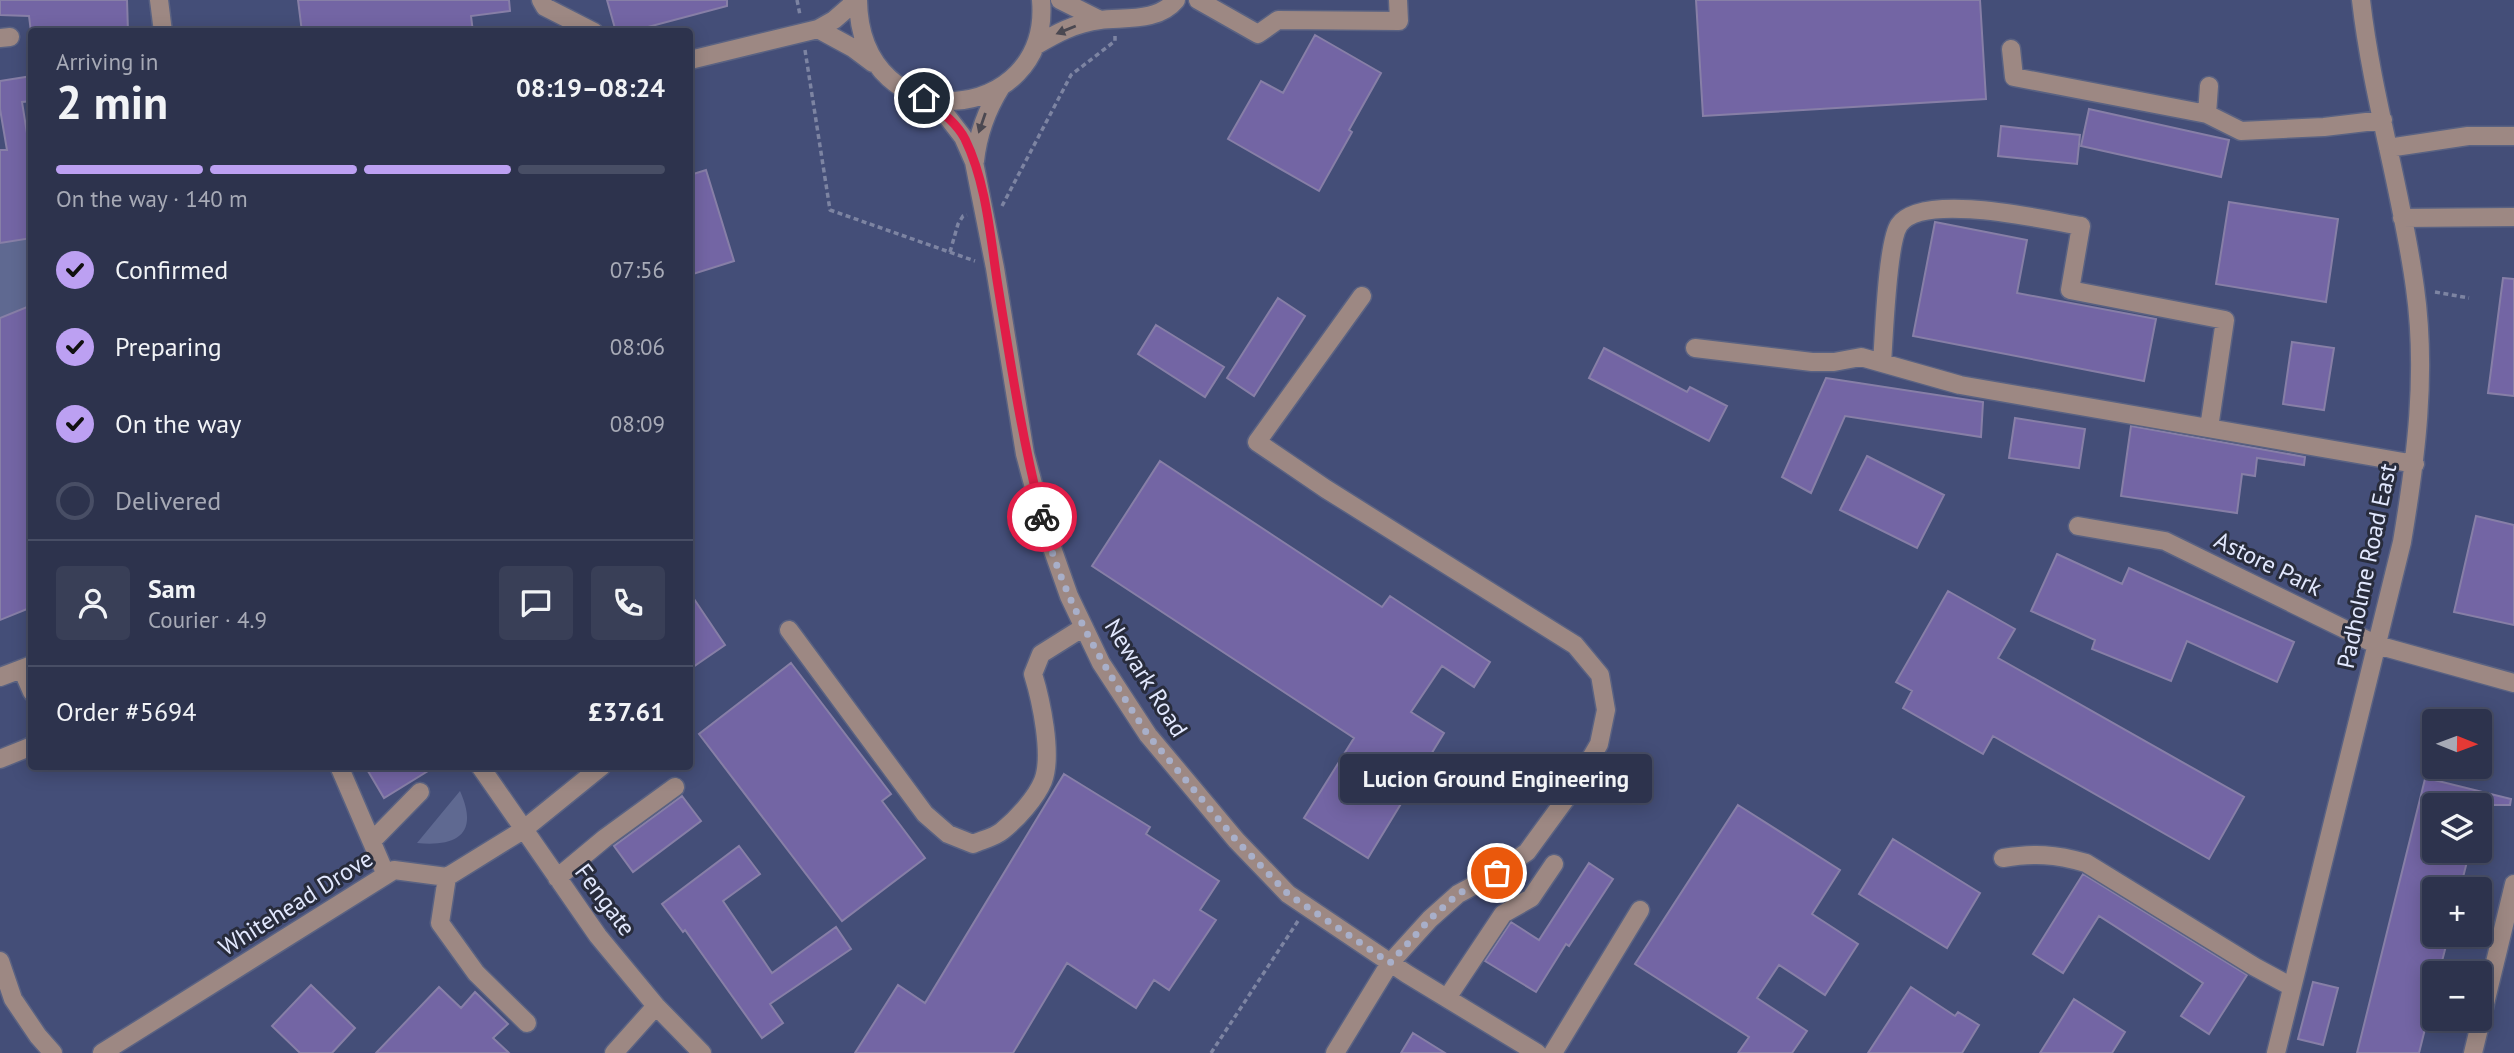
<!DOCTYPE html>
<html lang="en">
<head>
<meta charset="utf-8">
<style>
	body { margin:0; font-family:"PT Sans",sans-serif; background:#393f57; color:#f1f3f6; height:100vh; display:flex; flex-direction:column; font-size:26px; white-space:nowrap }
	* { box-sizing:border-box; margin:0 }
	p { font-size:23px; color:#a7aab6 }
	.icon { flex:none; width:38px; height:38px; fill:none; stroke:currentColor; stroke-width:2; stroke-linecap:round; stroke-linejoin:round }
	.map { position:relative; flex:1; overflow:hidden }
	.drawer { position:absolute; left:28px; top:28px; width:665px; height:742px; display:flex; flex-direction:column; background:#2d334d; border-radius:7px; box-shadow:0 4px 18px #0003,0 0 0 2px #484e65 }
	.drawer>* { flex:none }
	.needle { width:46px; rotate:91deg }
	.controls { position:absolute; left:2422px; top:709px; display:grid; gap:14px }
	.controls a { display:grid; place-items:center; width:70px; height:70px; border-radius:7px; background:#2d334d; box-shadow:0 4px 18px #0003,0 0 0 2px #484e65; font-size:35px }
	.pin { position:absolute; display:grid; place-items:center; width:60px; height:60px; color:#fff; margin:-30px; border:4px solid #fff; border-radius:50%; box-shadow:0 2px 7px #0007 }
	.courier { position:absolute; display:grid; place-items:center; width:70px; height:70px; margin:-35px; border:5px solid #e11d48; border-radius:50%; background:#fff; color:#222; box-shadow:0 2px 9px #0007 }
	.bubble { position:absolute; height:49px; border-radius:7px; background:#2d334d; box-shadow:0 4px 18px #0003,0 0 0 2px #484e65; font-size:23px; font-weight:800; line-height:49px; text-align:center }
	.overview em { font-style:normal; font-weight:800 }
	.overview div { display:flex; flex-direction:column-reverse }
	.overview { display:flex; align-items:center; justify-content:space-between; height:119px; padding:0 28px }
	h1 { font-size:46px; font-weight:800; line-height:52px }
	.bar { display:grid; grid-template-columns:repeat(4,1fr); gap:10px 7px; align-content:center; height:84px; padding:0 28px }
	.bar i { height:9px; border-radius:5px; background:#484e65 }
	.bar .on { background:#bca0f2 }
	.bar p { grid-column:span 4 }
	.line { display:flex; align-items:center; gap:18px; padding:0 28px; border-top:2px solid #484e65 }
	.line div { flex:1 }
	.round { display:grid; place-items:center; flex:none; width:74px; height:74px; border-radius:7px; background:#393f57 }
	ol { padding:0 28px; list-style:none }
	li { display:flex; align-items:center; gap:21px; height:77px }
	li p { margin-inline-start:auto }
	li .icon { padding:7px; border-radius:50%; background:#bca0f2; color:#111; stroke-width:4 }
	li:last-child { color:#a7aab6 }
	li i { width:38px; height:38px; border:4px solid #484e65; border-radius:50% }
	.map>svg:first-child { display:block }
</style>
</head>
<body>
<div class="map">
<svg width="2514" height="1053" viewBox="0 0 2514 1053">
	<rect width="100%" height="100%" fill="#3c4467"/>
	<path fill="#444e78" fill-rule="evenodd" d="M0 0H2514V1053H0ZM32 32H690V766H32ZM2434 721H2480V766H2434ZM2434 805H2480V850H2434ZM2434 889H2480V934H2434ZM2434 973H2480V1018H2434Z"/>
	<path fill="#5f6991" d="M31 229V305L0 318V244Z
		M460 791C479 833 458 847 417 843Z"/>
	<path fill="#7365a4" stroke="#877fa7" stroke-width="2" d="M0 0H127L128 32H31L29 16 0 15Z
		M298 0H509L510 11 471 16 473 32H302Z
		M607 0H727V6L629 32H616Z
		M1696 0H1980L1986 99 1703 116Z
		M1315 35 1381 73 1349 130 1352 132 1319 191 1228 139 1261 81 1283 93Z
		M32 76V101L22 102 32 165V238L0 243V150H7L0 109V81Z
		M2089 109 2229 140 2221 177 2081 146Z
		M2001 126 2080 135 2077 164 1998 156Z
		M706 170 734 261 690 275V175Z
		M2229 202 2338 219 2326 302 2216 284Z
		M1935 222 2027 240 2017 293 2156 319 2144 381 1913 336Z
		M2503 278 2514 279V396L2488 393Z
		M1278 298 1305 316 1254 396 1227 378Z
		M32 305V607L0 620V318Z
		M1156 325 1224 367 1205 397 1138 354Z
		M2292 342 2334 348 2324 410 2283 404Z
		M1604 348 1687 392 1690 387 1727 406 1709 441 1589 378Z
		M1826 378 1983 402 1981 437 1845 416 1811 493 1782 477Z
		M2015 418 2085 429 2079 468 2009 458Z
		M2131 426 2305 457 2304 465 2257 458 2255 476 2242 474 2237 513 2121 496Z
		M1867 456 1944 495 1917 548 1840 510Z
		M1160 461 1382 607 1390 596 1490 662 1474 687 1442 666 1411 712 1444 733 1368 858 1304 818 1354 738 1092 566Z
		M2476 516 2514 525V625L2454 612Z
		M2057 554 2122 584 2129 568 2294 642 2277 682 2187 641 2171 681 2092 649 2095 640 2031 611Z
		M1948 591 2015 629 1998 658 2244 797 2209 859 1993 736 1983 754 1903 708 1912 691 1896 682Z
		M690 593 725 645 690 669Z
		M791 663 891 794 882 801 925 858 842 921 699 734Z
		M365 766H436L384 798Z
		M2428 767 2434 768V780L2511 799 2510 805H2434V850H2470L2460 889H2434V934H2449L2439 973H2434V993L2419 1053H2357Z
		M1064 774 1150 827 1146 834 1219 881 1200 910 1216 920 1169 990 1154 980 1136 1008 1067 963 1013 1053H855L898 985 925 1003Z
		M682 796 701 821 633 872 614 846Z
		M1738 805 1840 870 1812 914 1858 944 1825 995 1779 965 1757 998 1807 1031 1792 1053H1738L1749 1037 1635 964Z
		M1893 839 1980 893 1947 948 1859 894Z
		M739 846 760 874 723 901 772 973 836 927 851 949 770 1004 783 1023 762 1038 685 930 683 932 662 904Z
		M1589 863 1613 879 1569 946 1566 944 1536 992 1485 961 1511 922 1539 940Z
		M2083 874 2247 975 2209 1034 2181 1016 2203 983 2099 916 2063 973 2033 954Z
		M2313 982 2338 988 2323 1045 2298 1039Z
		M311 985 355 1028 332 1053H300L272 1026Z
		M439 987 461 1008 475 992 508 1024 493 1038 509 1053H376Z
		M1911 987 1955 1016 1958 1012 1979 1025 1962 1053H1868Z
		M2074 999 2125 1032 2112 1053H2040Z
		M1413 1033 1445 1053H1401Z"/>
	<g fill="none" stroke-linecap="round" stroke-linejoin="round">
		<defs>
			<path id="minor" d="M159 0 163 32
				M541 0 545 7 594 32
				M858 0C860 143 1052 126 1041 0
				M1060 0 1100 20
				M1198 0 1258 34 1278 20 1399 21 1398 0
				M818 29 853 48 873 63
				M0 38 10 37
				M1035 46C1055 34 1075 23 1100 20 1125 17 1158 22 1176 0
				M2011 49 2014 77 2207 114 2241 131 2324 127 2383 120
				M690 60 818 29 834 20 857 0
				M924 98 946 115 963 137 974 162 995 268 1025 454 1044 525 1069 596 1101 663 1148 735 1236 840 1288 894 1407 974 1537 1053
				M2207 114 2209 86
				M2388 148 2468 136H2514
				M975 161C978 133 986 111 1001 87
				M2402 218 2514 217
				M1695 348 1812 362H1834L1861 357 1960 385 2415 464
				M1882 363C1884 337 1887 243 1899 225 1922 191 2045 220 2081 226L2070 290 2225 320 2209 428
				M2078 526 2165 541 2377 645 2514 683
				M789 630 925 814 948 834 973 844C982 840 995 837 1002 831 1017 819 1036 798 1043 781 1053 755 1041 700 1033 674L1041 654 1084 627
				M22 669 32 692
				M0 677 32 665
				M0 759 32 746
				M339 766 386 875
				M480 766 598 936 656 1006 702 1053
				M372 841 420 792
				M2003 858C2034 853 2055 854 2086 863L2255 967 2292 987
				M447 877 440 923 476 973 527 1023
				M557 878 605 838 675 787
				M0 961 13 999 38 1036 53 1053
				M1447 998 1503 914 1531 898 1554 864
				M102 1053 394 870 447 877 523 830 602 766
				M614 1053 656 1006
				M1335 1053 1390 963 1430 919 1458 894 1497 873 1527 852 1573 789 1599 744 1606 710 1600 675 1575 645 1326 489 1257 442 1362 296
				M1553 1053 1640 910
				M2276 1053 2402 542C2416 459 2427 373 2415 288 2402 191 2372 97 2361 0
				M2473 1053 2514 884"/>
		</defs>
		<use href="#minor" stroke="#5a6282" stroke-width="21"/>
		<path stroke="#7d84a2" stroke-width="3.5" stroke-dasharray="5 3.5" stroke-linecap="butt" d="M797 0 800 15
			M805 50 830 210 975 261
			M1002 206 1071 75 1115 41V36
			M950 252 958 224 963 216 967 215
			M2435 292 2469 298
			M1211 1053 1298 921"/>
		<use href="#minor" stroke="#9d8883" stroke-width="18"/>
	</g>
	<defs><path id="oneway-solid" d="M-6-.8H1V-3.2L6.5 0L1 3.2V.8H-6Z" transform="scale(1.75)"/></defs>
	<g fill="#4b4851">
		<use href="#oneway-solid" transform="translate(1066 30) rotate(158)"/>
		<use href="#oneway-solid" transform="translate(982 123) rotate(109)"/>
	</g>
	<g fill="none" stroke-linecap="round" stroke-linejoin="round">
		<path stroke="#a8afc9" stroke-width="7" stroke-dasharray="0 12.6" d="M1042 517C1062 598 1103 666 1148 735L1236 840 1288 894 1390 963 1430 919 1458 894 1497 873"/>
		<path stroke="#e11d48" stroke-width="9" d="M924 98C939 110 956 122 965 139 986 182 990 234 997 280 1010 360 1022 439 1042 517"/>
	</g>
	<g text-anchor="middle" stroke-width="6" stroke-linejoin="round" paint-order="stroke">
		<g font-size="24" fill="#e2e8fe" stroke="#282c3c">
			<text transform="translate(2268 564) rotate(26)" y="8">Astore Park</text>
			<text transform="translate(2367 566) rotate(-78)" y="8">Padholme Road East</text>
			<text transform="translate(1146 678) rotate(58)" y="8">Newark Road</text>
			<text transform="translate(605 900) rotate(53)" y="8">Fengate</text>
			<text transform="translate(296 903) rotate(-32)" y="8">Whitehead Drove</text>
		</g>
	</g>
</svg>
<div class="controls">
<a><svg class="needle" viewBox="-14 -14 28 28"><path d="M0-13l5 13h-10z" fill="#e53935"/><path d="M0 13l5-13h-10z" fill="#a7aab6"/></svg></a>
<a><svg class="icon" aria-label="layers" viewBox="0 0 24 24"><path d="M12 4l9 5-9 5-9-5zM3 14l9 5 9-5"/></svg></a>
<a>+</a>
<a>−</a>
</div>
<div class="pin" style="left:1497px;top:873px;background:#ea580c"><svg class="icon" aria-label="bag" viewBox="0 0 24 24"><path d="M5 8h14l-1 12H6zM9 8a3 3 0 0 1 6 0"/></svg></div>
<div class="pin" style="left:924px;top:98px;background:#1f2937"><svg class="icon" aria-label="home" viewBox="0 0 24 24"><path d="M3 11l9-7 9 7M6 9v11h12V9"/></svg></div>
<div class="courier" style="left:1042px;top:517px"><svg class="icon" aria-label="bike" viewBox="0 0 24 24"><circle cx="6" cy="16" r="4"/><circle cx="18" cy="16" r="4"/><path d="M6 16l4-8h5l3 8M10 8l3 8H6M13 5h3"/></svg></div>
<div class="bubble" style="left:1340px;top:754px;width:312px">Lucion Ground Engineering</div>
<section class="drawer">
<div class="overview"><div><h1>2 min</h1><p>Arriving in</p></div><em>08:19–08:24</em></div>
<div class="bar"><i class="on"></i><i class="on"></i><i class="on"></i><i></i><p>On the way · 140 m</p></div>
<ol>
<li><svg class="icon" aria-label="check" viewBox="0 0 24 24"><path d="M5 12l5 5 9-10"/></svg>Confirmed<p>07:56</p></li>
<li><svg class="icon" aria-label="check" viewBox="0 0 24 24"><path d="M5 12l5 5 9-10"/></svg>Preparing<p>08:06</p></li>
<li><svg class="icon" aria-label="check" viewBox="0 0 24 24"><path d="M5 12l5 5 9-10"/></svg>On the way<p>08:09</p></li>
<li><i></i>Delivered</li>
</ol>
<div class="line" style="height:126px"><a class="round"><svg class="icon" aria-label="person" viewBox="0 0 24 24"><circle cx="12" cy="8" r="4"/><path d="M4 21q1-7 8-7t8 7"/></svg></a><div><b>Sam</b><p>Courier · 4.9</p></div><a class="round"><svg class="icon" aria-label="chat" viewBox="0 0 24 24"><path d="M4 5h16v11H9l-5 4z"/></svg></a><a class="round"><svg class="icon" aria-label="phone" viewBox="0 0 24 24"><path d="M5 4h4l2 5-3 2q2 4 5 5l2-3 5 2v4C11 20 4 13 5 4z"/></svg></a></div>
<div class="line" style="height:91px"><div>Order #5694</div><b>£37.61</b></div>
</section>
</div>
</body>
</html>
